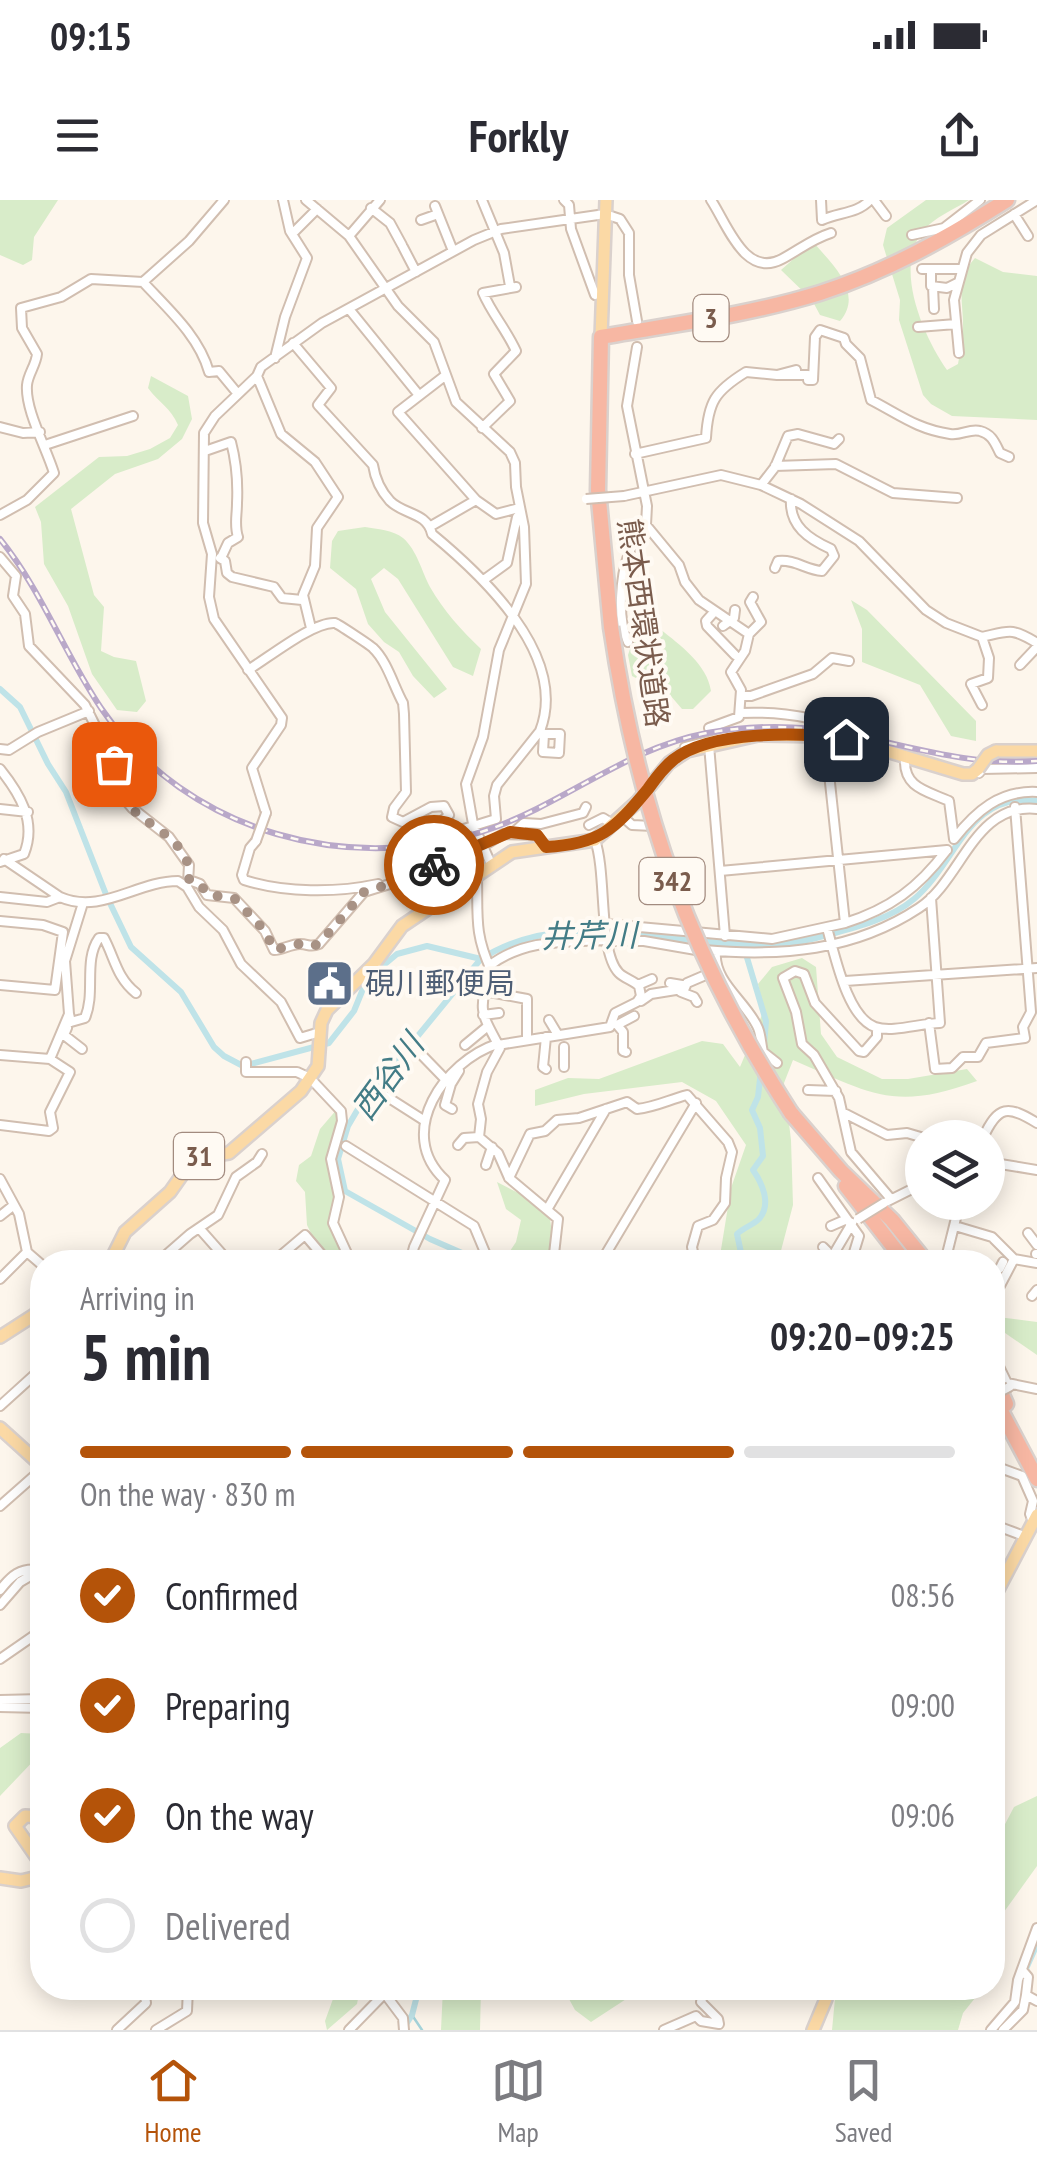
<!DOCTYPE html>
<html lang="en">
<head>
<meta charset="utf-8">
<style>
	body { margin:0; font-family:"PT Sans Narrow","Noto Sans JP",sans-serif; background:#f2f2f3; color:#2b2b33; height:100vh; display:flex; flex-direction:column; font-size:38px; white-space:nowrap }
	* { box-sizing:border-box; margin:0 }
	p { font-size:32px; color:#7c7c81 }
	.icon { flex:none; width:55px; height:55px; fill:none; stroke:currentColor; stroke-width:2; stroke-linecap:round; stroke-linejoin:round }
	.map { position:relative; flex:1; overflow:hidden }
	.panel { position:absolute; left:30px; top:1050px; width:975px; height:750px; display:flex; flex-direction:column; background:#fff; border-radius:40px; box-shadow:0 5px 25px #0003 }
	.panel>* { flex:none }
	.controls { position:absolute; left:905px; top:920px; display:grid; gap:20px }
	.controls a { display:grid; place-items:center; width:100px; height:100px; border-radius:50%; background:#fff; box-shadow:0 5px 25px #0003; font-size:50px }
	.pin { position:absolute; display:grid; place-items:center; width:85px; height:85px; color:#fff; margin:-42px; border-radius:20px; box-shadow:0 5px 15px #0006 }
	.courier { position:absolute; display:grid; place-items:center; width:100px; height:100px; margin:-50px; border:8px solid #b45309; border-radius:50%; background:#fff; color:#222; box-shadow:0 2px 12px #0007 }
	.summary em { font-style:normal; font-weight:700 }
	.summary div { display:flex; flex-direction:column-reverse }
	.summary { display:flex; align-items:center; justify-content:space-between; height:170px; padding:0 50px }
	h1 { font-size:65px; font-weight:700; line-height:75px }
	.bar { display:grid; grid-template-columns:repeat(4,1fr); gap:15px 10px; align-content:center; height:120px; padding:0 50px }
	.bar i { height:12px; border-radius:8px; background:#e1e1e2 }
	.bar .selected { background:#b45309 }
	.bar p { grid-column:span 4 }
	ol { padding:0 50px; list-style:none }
	li { display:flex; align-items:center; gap:30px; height:110px }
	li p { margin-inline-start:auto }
	li .icon { padding:10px; border-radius:50%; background:#b45309; color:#fff; stroke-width:4 }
	li:last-child { color:#7c7c81 }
	li i { width:55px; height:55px; border:5px solid #e1e1e2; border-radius:50% }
	.status { display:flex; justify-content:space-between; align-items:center; height:70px; padding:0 50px; background:#fff; direction:ltr }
	.status svg { height:28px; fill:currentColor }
	header { display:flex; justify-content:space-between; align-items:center; height:130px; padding:0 50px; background:#fff; font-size:45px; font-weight:700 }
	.tabs { display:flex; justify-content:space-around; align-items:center; height:140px; border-top:2px solid #e1e1e2; background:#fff; font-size:28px; color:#7c7c81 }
	.tabs a { display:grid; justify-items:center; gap:5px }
	.tabs .selected { color:#b45309 }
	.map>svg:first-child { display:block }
</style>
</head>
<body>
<div class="status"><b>09:15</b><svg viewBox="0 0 49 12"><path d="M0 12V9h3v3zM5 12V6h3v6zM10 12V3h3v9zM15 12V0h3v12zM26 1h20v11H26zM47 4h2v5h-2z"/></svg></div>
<header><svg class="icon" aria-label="menu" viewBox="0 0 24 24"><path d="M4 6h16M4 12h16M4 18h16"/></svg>Forkly<svg class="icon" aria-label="share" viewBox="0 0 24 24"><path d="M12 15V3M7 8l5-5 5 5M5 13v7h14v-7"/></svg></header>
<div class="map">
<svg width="1037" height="1830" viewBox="0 0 1037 1830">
	<rect width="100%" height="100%" fill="#fdf6ec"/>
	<path fill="#d8ecc9" d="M0 0H58L34 37 32 60 23 65 0 55Z
		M926 0H969C955 9 933 18 923 31 893 68 924 137 947 170L958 164C960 153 963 142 963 130 964 103 954 81 975 58L1003 72 1037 76V220L952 216 931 204 923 195 899 120 900 100 883 45 887 28Z
		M813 42C833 65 864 93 840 121L820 115 812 100 781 70Z
		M151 176 188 196 192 219 182 239 158 259 115 274 71 309 94 395 104 407 101 451 114 457 136 461 146 501 137 512 117 510 92 474 68 406 44 364 41 322 35 307 99 257 127 256 150 249 170 238 178 225C171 208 159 203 148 188Z
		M365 327C377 329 393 330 403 338 417 350 422 372 430 387 443 410 462 431 481 449L473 476 453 467 398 379 384 368 371 379 385 412 447 489 434 498 413 476 399 452 384 442 368 424 356 389 330 368 332 341 338 331Z
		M851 400 867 410 976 521V541L951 536 920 485 862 462V429Z
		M660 429C680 445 707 464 711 491L693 509H682L670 495 632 476 628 455 633 440Z
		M802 758 816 767 821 834 837 857 882 879H908L967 869 977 881C893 912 870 893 793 860L784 883 791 940 793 1005 778 1062H719L731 988 746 945 716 901 682 882 584 894 535 906V890L568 878 599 879 702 841 723 844 740 867 764 810 758 784 772 767Z
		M338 908 339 925 331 945 336 989 334 1017 352 1062H325L307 1025 305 992 296 981 299 965 311 956 320 929Z
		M497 982C550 1010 554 1000 551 1062H507L506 1057 516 1042 521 1020 506 1009Z
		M998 1117 1037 1122V1155L995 1126Z
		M21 1533 42 1534V1555L40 1554 0 1596V1548Z
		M1037 1596V1666L1001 1716V1766L993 1776V1647L1014 1607Z
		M337 1788H360L357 1804 327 1830 325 1821Z
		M443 1788H481L480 1830H441Z
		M563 1788H643L591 1822 575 1810Z
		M836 1788H983L963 1813 958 1830H832Z"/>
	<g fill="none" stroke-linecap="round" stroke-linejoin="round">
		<path stroke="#a5d3da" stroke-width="2.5" d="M412 1815 422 1830"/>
		<path stroke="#bfe3e8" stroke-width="6" d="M0 489 20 507 48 564 66 592 107 697 131 747 181 792 214 847 224 856 243 866 329 843 354 811 367 779 397 754 427 746 481 759C583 694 706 766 816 738 849 729 888 721 914 699 958 662 967 592 1037 601
			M745 751 766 821 764 845
			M460 1062 462 1053 430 1039 345 991 338 959 348 926 358 909 480 760
			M743 1062 737 1034C743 1028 753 1025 759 1019 772 1004 762 983 753 970L763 956 760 928 752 910 758 897 761 870
			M403 1829 412 1815 419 1788
			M998 1830 1019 1805 1021 1780 1037 1744"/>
		<defs>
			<path id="minor" d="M306 0 349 36 398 106 434 142 456 202 510 252 515 263 516 287 524 327 526 384 499 450 483 537 466 584 473 624 491 664
				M482 0 504 53 510 86
				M564 0 569 5 571 29 595 95
				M711 0C727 24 745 79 782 59 799 50 812 39 831 33
				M821 0 822 20C839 12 857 14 870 0
				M874 0 886 16
				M435 6 453 51
				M371 8 390 23 402 45
				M1014 14 1028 36
				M421 20 438 14
				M292 34 317 9
				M912 35 944 28 980 0
				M349 36 380 0
				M403 47 416 72
				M922 69H961
				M931 69V86L947 88 957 83
				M143 82C168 109 199 136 209 172L219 171 238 194
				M933 87 934 109
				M349 109 418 194
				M918 127 956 124
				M637 147 627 206 647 306 646 325 679 365 685 382 699 400 749 434 745 451 731 472 741 490 739 517 709 528
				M959 153 954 100 967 53 981 35 1037 0
				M275 158 285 117 307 58 290 31 283 0
				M446 175 398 212 476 300
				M777 175H808V180H813L815 137 820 130 844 138 846 144 860 158 871 200C900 215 917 229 950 234 961 236 970 228 980 231 992 234 995 243 1000 253L1009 257
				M257 176 281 234 315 262 338 297 317 328 315 366 303 395 311 428
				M0 227 23 233 40 232
				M482 228 510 201 494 174 516 151C506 129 492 114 483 93L516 87
				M45 245 133 216
				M205 251 231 242C236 261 238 283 237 303 237 316 234 325 238 337L228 343 221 358
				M635 254 706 238C708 202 715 191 746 172L777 175 796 170
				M775 266 836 264 893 293 957 298
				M761 285 775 267 788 236 798 234 834 244 839 239
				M624 296 721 275 761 285 801 304 859 341 926 410 946 423 982 437C1009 431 1011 427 1037 443
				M0 315 27 300 54 273C46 247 25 210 27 185 28 174 36 165 37 154L22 128 21 108 61 97 91 79 143 82 189 41 224 0
				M431 326 476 300 496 314 519 308
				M0 357 16 376 13 396 25 414 29 446 85 505 119 574 122 596 132 608 169 637 189 665 188 683
				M220 358 225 361 227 373 232 377 274 387 282 398 302 400
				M775 368 778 361C795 359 806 370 822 371L834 356 831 349C809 339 789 326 791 299
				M485 379 507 363 517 317 521 313
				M715 411 706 421 707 426 735 455
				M723 426 734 418 735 410
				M749 434 761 422 750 402 753 397
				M982 437 989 458 988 478 971 484 982 505
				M628 442C617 419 620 377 629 353 633 342 641 335 646 325
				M1020 465 1037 447
				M248 470C268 458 314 421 335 423 338 424 370 445 373 448 387 461 394 487 403 503L404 514 406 592 394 608 392 617 403 622 431 607 444 606 449 615 436 626 441 636 496 619 494 596 497 585 540 531C569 456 483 376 432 334 427 312 404 315 390 301 380 290 375 278 373 265L318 205 331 188 293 143
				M742 496H751L813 474 832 458 849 461
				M740 513C781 511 820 518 858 532L867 527
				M847 528 874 505
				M540 531 544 534 543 552 559 553 560 534H544
				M709 545 725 736
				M685 547 724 537
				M0 549 9 550 38 532 89 511
				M905 558C903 588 927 591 949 601L954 639C976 611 1000 590 1037 592
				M0 569C20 594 37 622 24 654L0 662
				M979 573 982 569 1037 568
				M0 609 28 612
				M266 613 252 568 281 525 282 518 214 419 209 397 212 354 203 323 204 233 215 216 257 176 261 167 322 123 474 40 501 29 605 14 620 19 629 33V75L637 121
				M623 617 632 625 653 626
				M589 625 603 618 611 623 608 626
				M514 632 524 623 541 624 583 613 586 607
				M256 641 250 648 242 675 244 680C285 693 336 693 378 684
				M4 659 60 697
				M720 671 947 650
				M477 676C478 716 474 733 491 770 478 811 480 811 500 848L487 872 478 904 481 919 479 937 498 953 509 978 558 1019 554 1054 556 1062
				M189 680 200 684 207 695 234 698 265 731 274 750C282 750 291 744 300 744 309 744 310 748 319 744L364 692 406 679 482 647 503 634 537 635 546 647
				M0 697 47 702 60 697C101 715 137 681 178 681L187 687 199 707 223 730 241 764 281 802 300 838 320 832
				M0 721 43 725 63 732 55 790 0 785
				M845 723C890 709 919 687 946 651
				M606 724 772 739 845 723 825 536
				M827 728C835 755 847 817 875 827 893 833 921 823 940 823L931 698
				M607 741H644L696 750
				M704 750C780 757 854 751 919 708 962 680 974 602 1037 609
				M716 752C713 782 747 802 758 828 761 835 761 844 763 852L777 863
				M489 766C524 739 564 742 606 740
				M845 781 1037 768
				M638 785 652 779
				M684 790 687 783 708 774
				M484 791 527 799V839
				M681 792 694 797 697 802
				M641 801 651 794 682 789V785L670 783
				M69 814 71 822 85 818C96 792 83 761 99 738H104C115 759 117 778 136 793
				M483 815 499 813
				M549 820 558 835
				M929 823 935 869 952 868 963 857H978L986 843 1025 838 1023 827 1031 812 1015 607
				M617 825 634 816
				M618 826 623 832V851L626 852
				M67 828 64 835 82 849
				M877 828V837L864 852 859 851 815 803 804 774 795 771 783 778 796 812 802 844 814 855 839 898 851 952 891 999
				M465 845 488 826
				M498 845 610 827 615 813 637 802 641 796 639 786C634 781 624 778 619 773 598 752 607 673 595 640
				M414 847 446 880
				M564 847V867
				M0 855 50 859 70 872 50 912 53 928 49 931 0 925
				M50 859 69 814 65 761 83 703
				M246 862V872H297L310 878 341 911 342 921 331 959 339 997 333 1023 351 1062
				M546 869 543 867 546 837
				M808 890 836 891
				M378 891 425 921
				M452 909 445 905 451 884 459 871
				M846 914 887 935 907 933 924 938
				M983 938C998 905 1008 905 1037 923
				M458 945 464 938 479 937
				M346 946 474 1026 489 1062
				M988 962 1037 970
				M486 965 492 947
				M509 978 530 934 545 931 557 920 579 918 627 902 637 909C656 907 668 900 687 895L728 942 732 952 726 978 725 1003 713 1020 698 1026 692 1047 695 1062
				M818 978 859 1036 851 1062
				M0 979 19 1014 27 1052 42 1065
				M888 1001 922 984
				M548 1008 606 909
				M0 1016 14 1005
				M831 1026 847 1019
				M955 1026 992 1037 1014 1059
				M199 1028 229 1062
				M1028 1033 1037 1045
				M1036 1054H1037
				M790 1058 791 1062
				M158 1062 190 1034 218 1015 236 977 257 962 262 954
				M273 1062 305 1035 328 1062
				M410 1062 414 1047 445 980C394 933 445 861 497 844
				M601 1062 696 903
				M640 1062 644 1057 653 1062
				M807 1062H808
				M822 1062 827 1051 823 1047
				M829 1062 852 1023
				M945 1062 960 1002
				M1000 1068 1003 1062
				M0 1079 27 1052
				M1032 1096 1037 1090
				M992 1101 1014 1059 1037 1063
				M992 1152 1009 1187
				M1007 1183 1037 1189
				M0 1206 42 1168
				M992 1227 996 1232 992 1241
				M992 1265 1022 1276 1033 1301 1030 1314 1033 1322
				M0 1306 42 1269
				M992 1324 1024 1336
				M0 1390C11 1376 20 1367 40 1370
				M0 1405 20 1382 42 1369
				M0 1459 42 1430
				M0 1500 42 1499
				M0 1507 42 1508
				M1022 1770 1028 1777 1026 1795 1037 1801
				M771 1788 773 1793
				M385 1794 403 1818 404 1830
				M117 1830 146 1803 144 1788
				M156 1830 187 1811 188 1788
				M349 1830 390 1788
				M664 1830 696 1816 701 1821 719 1824 718 1819 701 1802 704 1792 716 1788
				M991 1830 1015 1802 1018 1780 1037 1728
				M1003 1830 1023 1810 1026 1795"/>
			<path id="major" d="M601 137 606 0
				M996 551H1037
				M110 1062 125 1032 170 992 194 958 229 953 301 891 318 866 321 823 327 810 374 764 402 726 512 652 595 640 637 602 669 563 687 551 758 535 825 536 860 543 963 574H972L978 569
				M0 1137 42 1110
				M0 1228 42 1266
				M992 1401 1037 1315
				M42 1617 25 1616 15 1626 42 1665
				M0 1678 21 1681 42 1676
				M813 1830 826 1799 827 1788"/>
			<path id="highway" d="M611 427 598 290 601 137C674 124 749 115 820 93 888 71 947 38 1007 0
				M791 913 841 971 892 1020 926 1062
				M846 986 905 1062
				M992 1173 1006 1204
				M992 1194 1037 1279"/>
		</defs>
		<use href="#minor" stroke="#d1beb0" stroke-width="12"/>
		<use href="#major" stroke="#dad1cd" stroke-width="16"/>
		<use href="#highway" stroke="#dad1cd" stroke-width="19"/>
		<use href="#minor" stroke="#fff" stroke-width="8"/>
		<use href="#major" stroke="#fbd9a5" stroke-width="11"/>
		<use href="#highway" stroke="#f7b7a3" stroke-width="14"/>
		<defs>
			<path id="rail" d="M0 339C42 391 64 453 101 508 187 634 353 678 493 628 567 601 628 548 707 533 752 525 798 525 843 533 911 546 966 566 1037 561"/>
		</defs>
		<use href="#rail" stroke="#b9a8c9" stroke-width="6"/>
		<use href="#rail" stroke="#fffaf3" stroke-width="2.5" stroke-dasharray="8" stroke-linecap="butt"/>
		<defs>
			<path id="minor-bridge" d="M586 299 624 296
				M256 641 266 613
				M858 1019 884 1003
				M992 1196 1009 1187"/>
			<path id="major-bridge" d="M978 569 988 555 996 551"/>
			<path id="highway-bridge" d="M611 427C638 611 690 758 791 913"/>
		</defs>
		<use href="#minor-bridge" stroke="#d1beb0" stroke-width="12" stroke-linecap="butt"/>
		<use href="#major-bridge" stroke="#dad1cd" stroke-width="16" stroke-linecap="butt"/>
		<use href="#highway-bridge" stroke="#dad1cd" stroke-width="19" stroke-linecap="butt"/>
		<use href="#minor-bridge" stroke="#fff" stroke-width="8"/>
		<use href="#major-bridge" stroke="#fbd9a5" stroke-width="11"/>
		<use href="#highway-bridge" stroke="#f7b7a3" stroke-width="14"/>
	</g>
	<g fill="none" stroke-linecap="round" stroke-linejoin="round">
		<path stroke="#a89285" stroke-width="10" stroke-dasharray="0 18" d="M114 564C120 576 118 590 126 602 142 625 194 640 189 680L200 684 208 695 234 698 265 731 274 750 299 744 310 747 319 744 364 692 406 679 434 665"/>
		<path stroke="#b45309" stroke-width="12" d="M434 665 510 632 537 635 546 647C600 644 614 630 648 589 655 579 663 568 673 560 710 530 801 532 846 539"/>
	</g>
	<defs>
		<symbol id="civic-square" viewBox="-11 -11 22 22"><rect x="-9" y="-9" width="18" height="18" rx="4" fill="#5c6f8a" stroke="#fffaf3"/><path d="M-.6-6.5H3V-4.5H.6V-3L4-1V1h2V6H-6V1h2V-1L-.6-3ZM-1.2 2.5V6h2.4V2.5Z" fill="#fff"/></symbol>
	</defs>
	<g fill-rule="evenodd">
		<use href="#civic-square" x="302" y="756" width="55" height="55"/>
	</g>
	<g text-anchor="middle" stroke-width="8" stroke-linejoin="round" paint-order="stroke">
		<g fill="#fffaf3" stroke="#a28b7f" stroke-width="2.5">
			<rect x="693.5" y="95" width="35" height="46" rx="8"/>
			<rect x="639.5" y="658" width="65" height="46" rx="8"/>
			<rect x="174" y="933" width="50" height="46" rx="8"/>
		</g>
		<g font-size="28" font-weight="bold" fill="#7a5c4d">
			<text x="711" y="128">3</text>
			<text x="672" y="691">342</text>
			<text x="199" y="966">31</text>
		</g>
		<g font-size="30" fill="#7a5c4d" stroke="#fffaf3">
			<text transform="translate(643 423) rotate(82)" y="10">熊本西環状道路</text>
		</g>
		<g font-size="30" fill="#4e5e75" stroke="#fffaf3" text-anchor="start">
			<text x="365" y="794">硯川郵便局</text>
		</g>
		<g font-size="32" font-style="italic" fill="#437c86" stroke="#fffaf3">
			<text transform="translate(589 736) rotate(-1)" y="11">井芹川</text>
			<text transform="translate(388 877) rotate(-54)" y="11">西谷川</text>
		</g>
	</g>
</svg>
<div class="controls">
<a><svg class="icon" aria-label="layers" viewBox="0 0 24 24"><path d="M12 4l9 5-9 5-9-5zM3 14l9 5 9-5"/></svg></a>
</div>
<div class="pin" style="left:114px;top:564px;background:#ea580c"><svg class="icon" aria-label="bag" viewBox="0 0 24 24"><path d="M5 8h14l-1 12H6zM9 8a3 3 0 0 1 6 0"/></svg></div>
<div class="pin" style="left:846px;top:539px;background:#1f2937"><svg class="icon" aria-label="home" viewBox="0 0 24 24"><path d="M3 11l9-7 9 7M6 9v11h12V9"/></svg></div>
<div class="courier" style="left:434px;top:665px"><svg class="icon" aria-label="bike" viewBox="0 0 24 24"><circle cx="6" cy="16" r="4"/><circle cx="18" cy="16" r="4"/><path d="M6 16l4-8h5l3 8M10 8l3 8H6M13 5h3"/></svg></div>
<section class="panel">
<div class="summary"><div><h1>5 min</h1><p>Arriving in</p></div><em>09:20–09:25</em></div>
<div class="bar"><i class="selected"></i><i class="selected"></i><i class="selected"></i><i></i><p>On the way · 830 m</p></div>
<ol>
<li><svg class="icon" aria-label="check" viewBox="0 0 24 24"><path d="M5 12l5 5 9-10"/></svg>Confirmed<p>08:56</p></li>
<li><svg class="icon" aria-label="check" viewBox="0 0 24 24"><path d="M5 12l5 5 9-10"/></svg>Preparing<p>09:00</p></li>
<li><svg class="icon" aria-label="check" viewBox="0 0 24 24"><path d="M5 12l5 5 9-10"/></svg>On the way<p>09:06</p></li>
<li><i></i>Delivered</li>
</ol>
</section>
</div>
<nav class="tabs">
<a class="selected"><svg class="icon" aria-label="home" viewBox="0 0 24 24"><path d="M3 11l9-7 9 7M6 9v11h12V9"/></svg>Home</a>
<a><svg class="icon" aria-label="map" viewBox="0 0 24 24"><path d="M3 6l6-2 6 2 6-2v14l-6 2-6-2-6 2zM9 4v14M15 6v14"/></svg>Map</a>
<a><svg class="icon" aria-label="saved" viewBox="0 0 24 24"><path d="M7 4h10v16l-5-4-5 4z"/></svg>Saved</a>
</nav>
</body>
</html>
